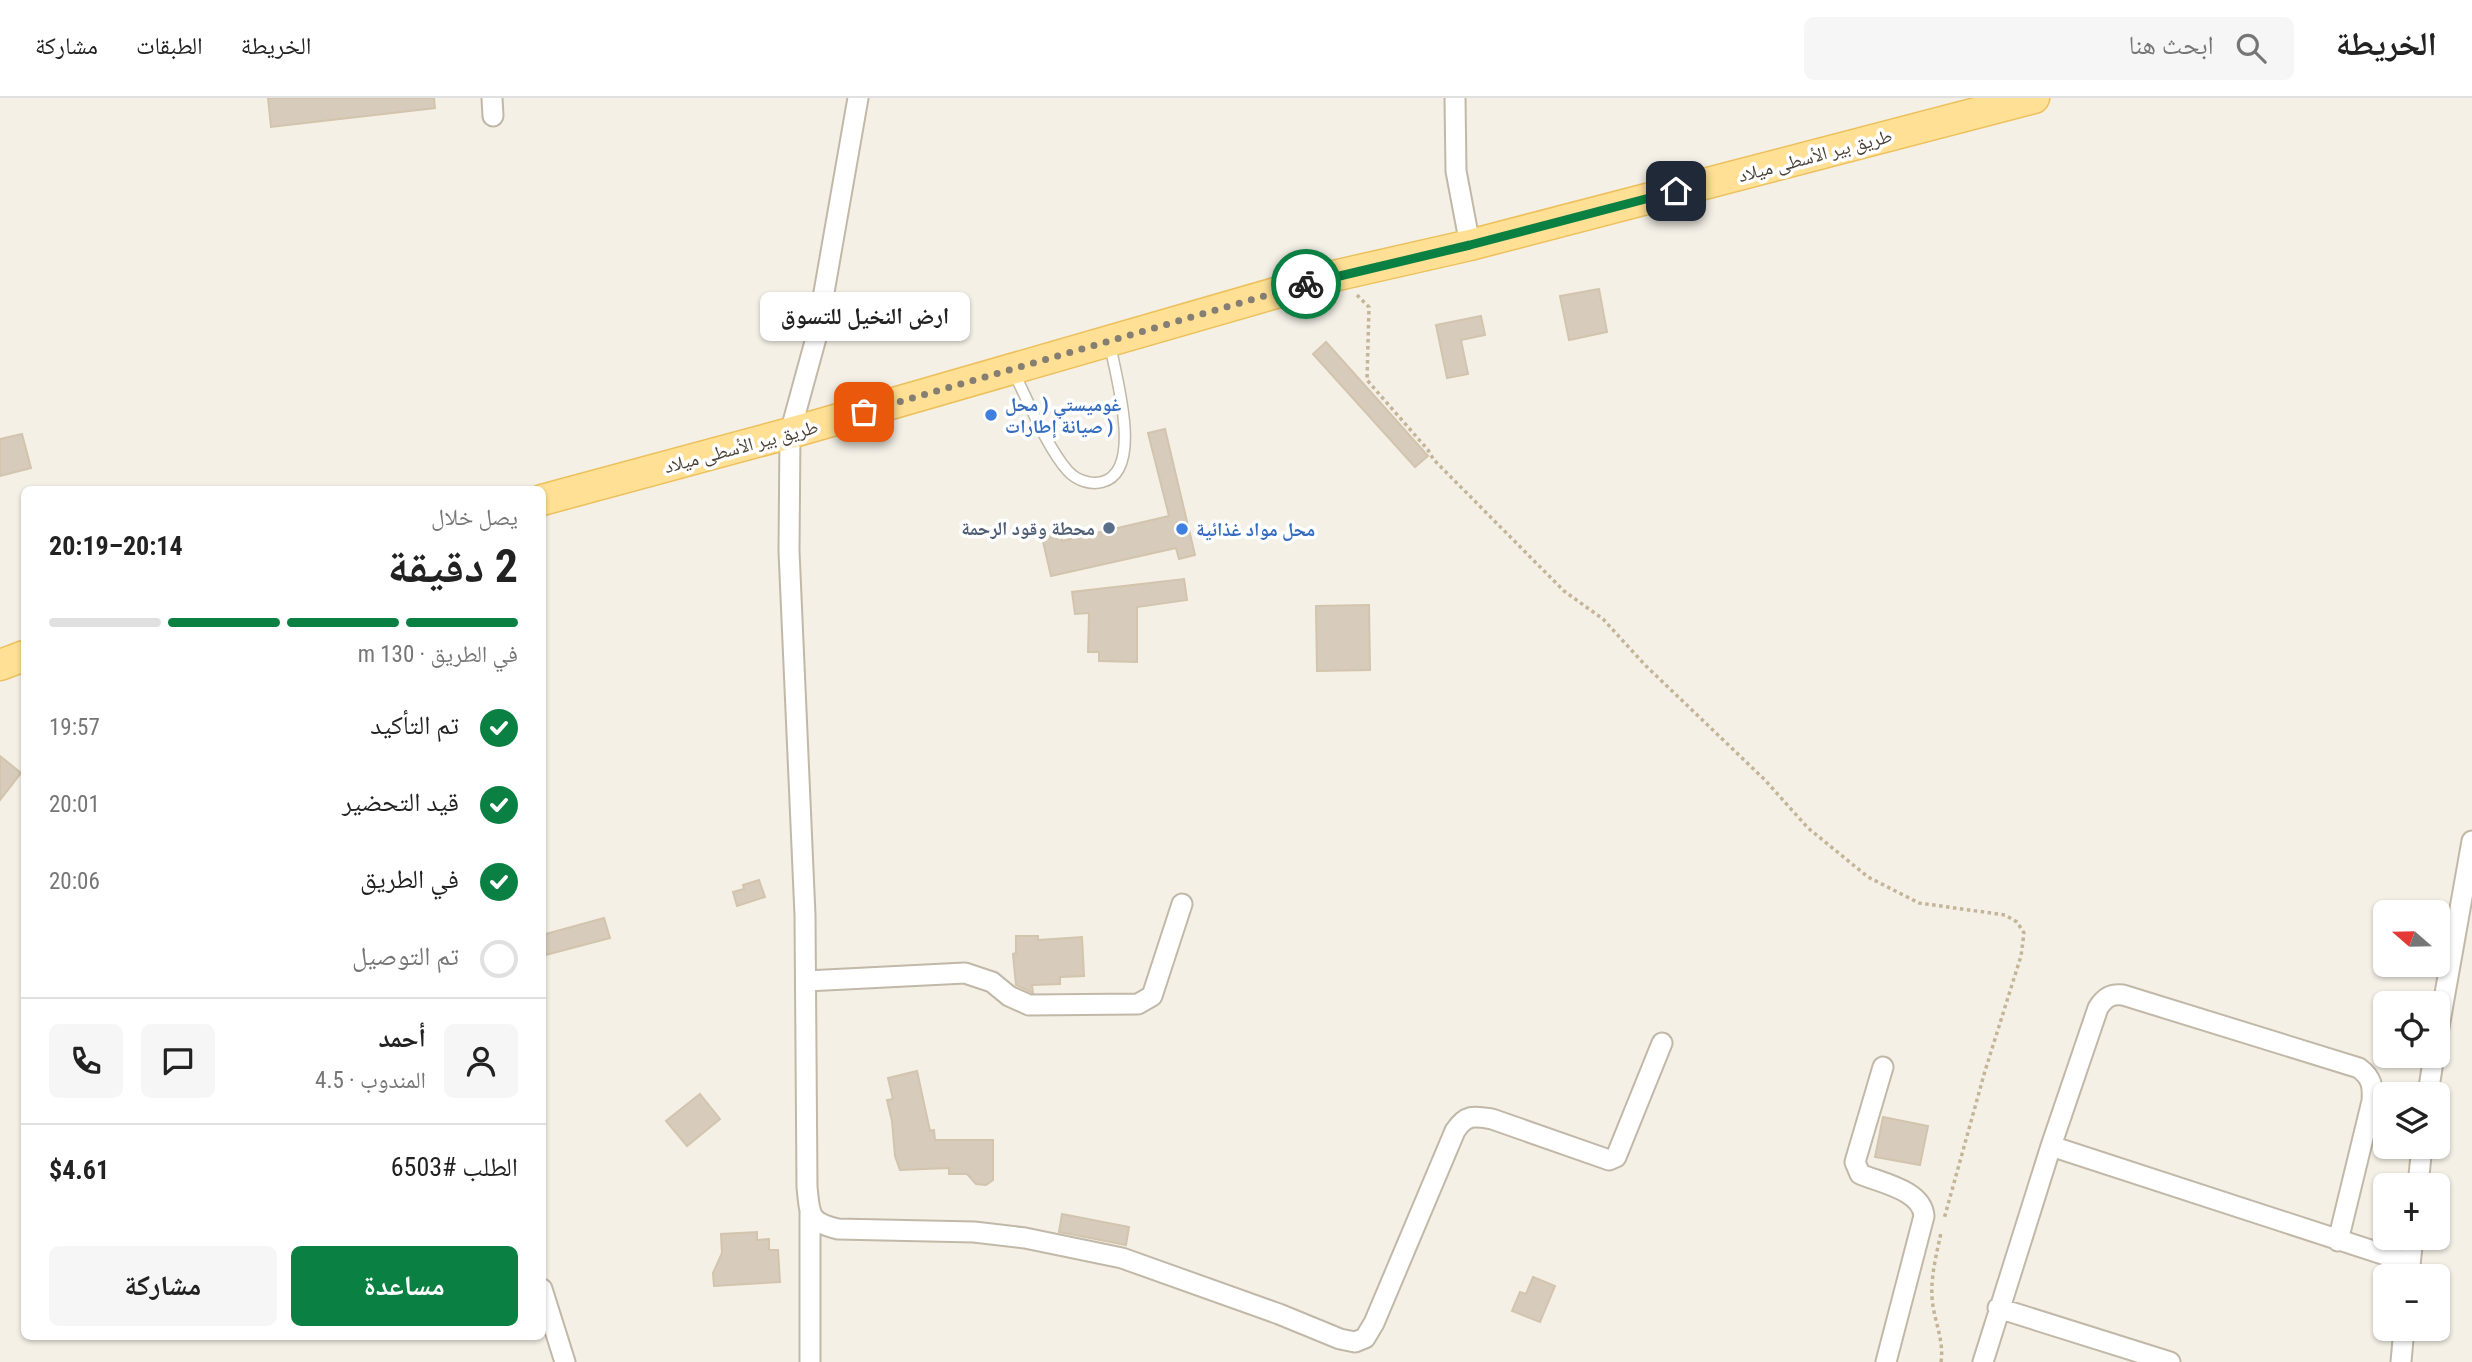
<!DOCTYPE html>
<html lang="ar">
<head>
<meta charset="utf-8">
<style>
	body { margin:0; font-family:"Roboto Condensed","Noto Naskh Arabic",sans-serif; background:#f6f6f6; color:#222; direction:rtl; height:100vh; display:flex; flex-direction:column; font-size:26px; white-space:nowrap }
	* { box-sizing:border-box; margin:0 }
	p { font-size:23px; color:#767676 }
	.icon { flex:none; width:38px; height:38px; fill:none; stroke:currentColor; stroke-width:2; stroke-linecap:round; stroke-linejoin:round }
	.map { position:relative; flex:1; overflow:hidden; direction:ltr }
	.details { position:absolute; left:21px; top:388px; width:525px; height:854px; display:flex; flex-direction:column; background:#fff; border-radius:10px; box-shadow:0 2px 5px #0004; direction:rtl }
	.details>* { flex:none }
	.needle { width:46px; rotate:290deg }
	.controls { position:absolute; left:2373px; top:802px; display:grid; gap:14px }
	.controls a { display:grid; place-items:center; width:77px; height:77px; border-radius:10px; background:#fff; box-shadow:0 2px 5px #0004; font-size:35px }
	.pin { position:absolute; display:grid; place-items:center; width:60px; height:60px; color:#fff; margin:-30px; border-radius:14px; box-shadow:0 4px 10px #0006 }
	.courier { position:absolute; display:grid; place-items:center; width:70px; height:70px; margin:-35px; border:5px solid #0b8043; border-radius:50%; background:#fff; color:#222; box-shadow:0 2px 9px #0007 }
	.bubble { position:absolute; height:49px; border-radius:10px; background:#fff; box-shadow:0 2px 5px #0004; font-size:23px; font-weight:700; line-height:49px; text-align:center; direction:rtl }
	.overview em { font-style:normal; font-weight:700 }
	.overview div { display:flex; flex-direction:column-reverse }
	.overview { display:flex; align-items:center; justify-content:space-between; height:119px; padding:0 28px }
	h1 { font-size:46px; font-weight:700; line-height:52px }
	.bar { display:grid; grid-template-columns:repeat(4,1fr); gap:10px 7px; align-content:center; height:84px; padding:0 28px }
	.bar i { height:9px; border-radius:5px; background:#e0e0e0 }
	.bar .selected { background:#0b8043 }
	.bar p { grid-column:span 4 }
	.line { display:flex; align-items:center; gap:18px; padding:0 28px; border-top:2px solid #e0e0e0 }
	.line div { flex:1 }
	.round { display:grid; place-items:center; flex:none; width:74px; height:74px; border-radius:10px; background:#f6f6f6 }
	ol { padding:0 28px; list-style:none }
	li { display:flex; align-items:center; gap:21px; height:77px }
	li p { margin-inline-start:auto }
	li .icon { padding:7px; border-radius:50%; background:#0b8043; color:#fff; stroke-width:4 }
	li:last-child { color:#767676 }
	li i { width:38px; height:38px; border:4px solid #e0e0e0; border-radius:50% }
	.cta { display:flex; gap:14px; margin-top:auto; padding:14px 28px }
	.cta a { flex:1; height:80px; border-radius:10px; background:#0b8043; color:#fff; font-size:28px; font-weight:700; line-height:80px; text-align:center }
	.cta a+a { background:#f6f6f6; color:#222 }
	header { display:flex; align-items:center; gap:42px; box-sizing:border-box; height:98px; padding:0 35px; background:#fff; border-bottom:2px solid #e0e0e0 }
	header strong { font-size:33px }
	nav { display:flex; gap:38px; margin-inline-start:auto; font-size:24px }
	.search { width:490px; height:63px; background:#f6f6f6; display:flex; align-items:center; gap:18px; box-sizing:border-box; padding:0 24px; border-radius:10px; color:#767676; font-size:26px }
	.map>svg:first-child { display:block }
</style>
</head>
<body>
<header>
<strong>الخريطة</strong>
<div class="search"><svg class="icon" aria-label="search" viewBox="0 0 24 24"><circle cx="10" cy="10" r="6"/><path d="M15 15l6 6"/></svg>ابحث هنا</div>
<nav><a>الخريطة</a><a>الطبقات</a><a>مشاركة</a></nav>
</header>
<div class="map">
<svg width="2472" height="1264" viewBox="0 0 2472 1264">
	<rect width="100%" height="100%" fill="#f4f0e6"/>
	<path fill="#d7ccbb" stroke="#d2c4ad" stroke-width="2" d="M268 0H434L435 10 271 29Z
		M1599 191 1607 234 1569 242 1560 198Z
		M1481 218 1485 237 1461 242 1468 276 1447 280 1436 227Z
		M1326 244 1428 358 1415 369 1313 256Z
		M1165 331 1195 457 1179 461 1176 450 1051 478 1041 435 1060 431 1062 443 1169 418 1148 335Z
		M22 336 31 370 0 378V341Z
		M1184 481 1187 502 1137 509V564L1099 563V554H1088L1089 515 1075 516 1072 494Z
		M1369 507 1370 572 1317 573 1316 508Z
		M0 658 21 675 0 702Z
		M759 782 765 799 737 808 733 794 744 791 743 787Z
		M604 820 610 840 542 858V837Z
		M1016 838H1038V842L1082 839 1084 878 1060 879V886L1032 887 1033 895 1016 887 1013 856 1016 855Z
		M917 973 930 1033 934 1032 935 1042H993V1082L986 1087 976 1086 967 1076H949V1070L900 1072 895 1058 892 1023 887 1002 893 1001 888 980Z
		M700 996 720 1021 687 1048 666 1023Z
		M1883 1019 1928 1028 1920 1067 1875 1059Z
		M1062 1116 1129 1129 1126 1147 1059 1134Z
		M757 1134V1142L769 1141V1152H778L780 1184 714 1188 713 1175 722 1155 721 1136Z
		M1533 1179 1555 1188 1540 1224 1512 1213 1520 1194 1526 1196Z"/>
	<g fill="none" stroke-linecap="round" stroke-linejoin="round">
		<defs>
			<path id="lane" d="M1014 275C1028 303 1048 351 1068 373 1076 382 1090 387 1102 384 1145 373 1115 277 1110 246"/>
			<path id="street" d="M492 0 493 18
				M858 0 816 240 790 335 789 453 805 817 807 1089C810 1117 808 1124 838 1131L974 1134 1025 1140 1122 1160 1279 1216 1340 1241 1355 1244 1365 1240 1374 1225 1455 1033C1466 1016 1474 1018 1492 1021L1609 1062 1616 1059 1662 945
				M1455 0 1456 73 1470 147
				M806 883 965 875 992 884 1009 898 1029 907 1138 906 1152 898 1182 806
				M2438 935 2472 743
				M1883 969 1855 1064 1860 1076C1881 1085 1922 1092 1924 1118L1886 1264
				M2428 996 2434 957
				M2051 1048 2410 1165
				M2418 1087 2422 1048
				M2409 1177 2413 1139
				M542 1191 565 1264
				M1998 1210 2170 1264
				M810 1264V1115
				M1983 1264 2051 1048 2098 910C2105 899 2111 896 2123 897L2359 970C2372 980 2373 988 2372 1003L2338 1143
				M2401 1264 2404 1230"/>
			<path id="primary" d="M542 402 790 335 1338 177 1470 147 2034 0
				M0 567 24 558"/>
		</defs>
		<use href="#lane" stroke="#c1b8a8" stroke-width="13"/>
		<use href="#street" stroke="#c1b8a8" stroke-width="23"/>
		<use href="#primary" stroke="#edc05c" stroke-width="33"/>
		<path stroke="#c4b498" stroke-width="3.5" stroke-dasharray="3.5 3.5" stroke-linecap="butt" d="M1357 197 1369 209 1367 282 1428 352 1434 362 1564 493 1603 521 1645 567 1765 682 1808 730 1868 779 1919 805 2005 817 2017 824 2024 835 2021 858 1985 973 1944 1121
			M1941 1264C1944 1245 1936 1227 1933 1208 1929 1185 1936 1158 1941 1135"/>
		<use href="#lane" stroke="#fff" stroke-width="10"/>
		<use href="#street" stroke="#fff" stroke-width="19"/>
		<use href="#primary" stroke="#ffe095" stroke-width="30"/>
	</g>
	<g fill="none" stroke-linecap="round" stroke-linejoin="round">
		<path stroke="#847e73" stroke-width="7" stroke-dasharray="0 12.6" d="M864 314 1306 186"/>
		<path stroke="#0b8043" stroke-width="9" d="M1306 186 1470 147 1676 93"/>
	</g>
	<g fill="#3f7fe0" stroke="#fff" stroke-width="2.5">
		<circle cx="991" cy="317" r="7"/>
		<circle cx="1182" cy="431" r="7"/>
	</g>
	<circle fill="#5c6f8a" stroke="#fff" stroke-width="2.5" cx="1109" cy="430" r="7"/>
	<g text-anchor="middle" stroke-width="7" stroke-linejoin="round" paint-order="stroke">
		<g font-size="19" fill="#484035" stroke="#fff">
			<text transform="translate(1815 57) rotate(-15)" y="7">طريق بير الأسطى ميلاد</text>
			<text transform="translate(741 348) rotate(-15)" y="7">طريق بير الأسطى ميلاد</text>
		</g>
		<g font-size="19" font-weight="bold" fill="#366cbe" stroke="#fff" text-anchor="start">
			<text x="1005" y="313">غوميستي ( محل<tspan x="1005" dy="22">صيانة إطارات )</tspan></text>
			<text x="1196" y="438">محل مواد غذائية</text>
		</g>
		<g font-size="19" font-weight="bold" fill="#4e5e75" stroke="#fff" text-anchor="end">
			<text x="1095" y="437">محطة وقود الرحمة</text>
		</g>
	</g>
</svg>
<div class="controls">
<a><svg class="needle" viewBox="-14 -14 28 28"><path d="M0-13l5 13h-10z" fill="#e53935"/><path d="M0 13l5-13h-10z" fill="#767676"/></svg></a>
<a><svg class="icon" aria-label="locate" viewBox="0 0 24 24"><circle cx="12" cy="12" r="6"/><path d="M12 2v4M12 18v4M2 12h4M18 12h4"/></svg></a>
<a><svg class="icon" aria-label="layers" viewBox="0 0 24 24"><path d="M12 4l9 5-9 5-9-5zM3 14l9 5 9-5"/></svg></a>
<a>+</a>
<a>−</a>
</div>
<div class="pin" style="left:864px;top:314px;background:#ea580c"><svg class="icon" aria-label="bag" viewBox="0 0 24 24"><path d="M5 8h14l-1 12H6zM9 8a3 3 0 0 1 6 0"/></svg></div>
<div class="pin" style="left:1676px;top:93px;background:#1f2937"><svg class="icon" aria-label="home" viewBox="0 0 24 24"><path d="M3 11l9-7 9 7M6 9v11h12V9"/></svg></div>
<div class="courier" style="left:1306px;top:186px"><svg class="icon" aria-label="bike" viewBox="0 0 24 24"><circle cx="6" cy="16" r="4"/><circle cx="18" cy="16" r="4"/><path d="M6 16l4-8h5l3 8M10 8l3 8H6M13 5h3"/></svg></div>
<div class="bubble" style="left:760px;top:194px;width:210px">ارض النخيل للتسوق</div>
<section class="details">
<div class="overview"><div><h1>2 دقيقة</h1><p>يصل خلال</p></div><em>20:14–20:19</em></div>
<div class="bar"><i class="selected"></i><i class="selected"></i><i class="selected"></i><i></i><p>في الطريق · 130 m</p></div>
<ol>
<li><svg class="icon" aria-label="check" viewBox="0 0 24 24"><path d="M5 12l5 5 9-10"/></svg>تم التأكيد<p>19:57</p></li>
<li><svg class="icon" aria-label="check" viewBox="0 0 24 24"><path d="M5 12l5 5 9-10"/></svg>قيد التحضير<p>20:01</p></li>
<li><svg class="icon" aria-label="check" viewBox="0 0 24 24"><path d="M5 12l5 5 9-10"/></svg>في الطريق<p>20:06</p></li>
<li><i></i>تم التوصيل</li>
</ol>
<div class="line" style="height:126px"><a class="round"><svg class="icon" aria-label="person" viewBox="0 0 24 24"><circle cx="12" cy="8" r="4"/><path d="M4 21q1-7 8-7t8 7"/></svg></a><div><b>أحمد</b><p>المندوب · 4.5</p></div><a class="round"><svg class="icon" aria-label="chat" viewBox="0 0 24 24"><path d="M4 5h16v11H9l-5 4z"/></svg></a><a class="round"><svg class="icon" aria-label="phone" viewBox="0 0 24 24"><path d="M5 4h4l2 5-3 2q2 4 5 5l2-3 5 2v4C11 20 4 13 5 4z"/></svg></a></div>
<div class="line" style="height:91px"><div>الطلب #6503</div><b>$4.61</b></div>
<div class="cta"><a>مساعدة</a><a>مشاركة</a></div>
</section>
</div>
</body>
</html>
